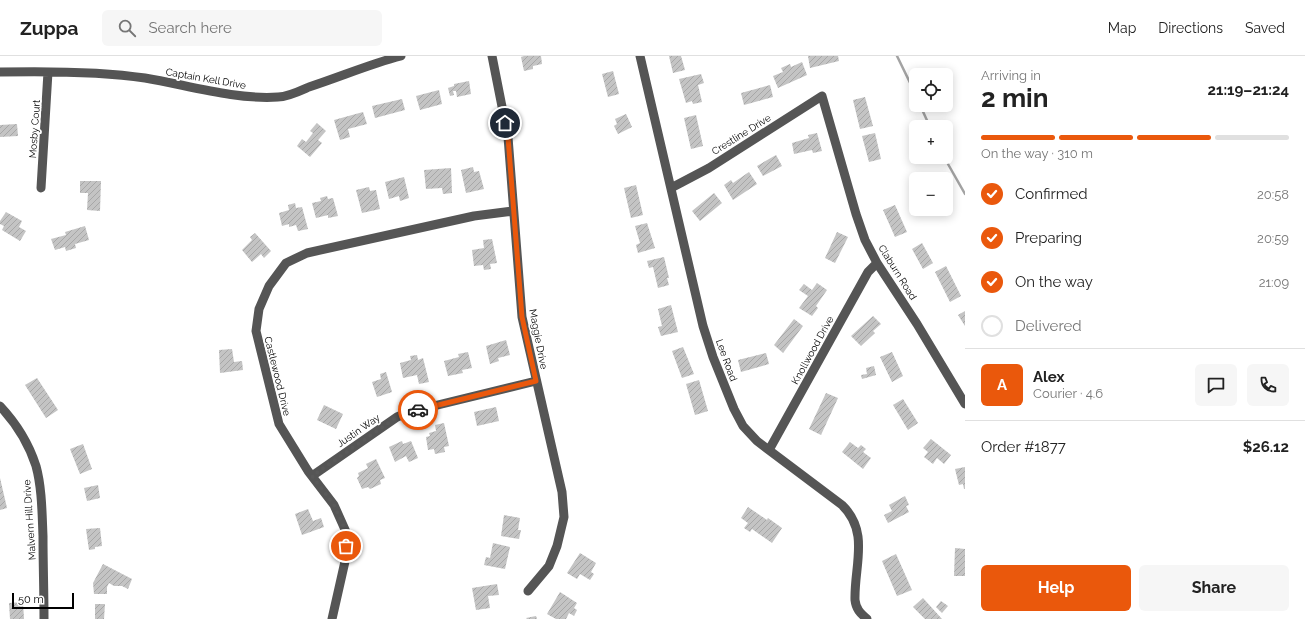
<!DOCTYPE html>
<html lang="en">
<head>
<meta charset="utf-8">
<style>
	body { margin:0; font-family:Raleway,sans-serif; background:#f6f6f6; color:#222; height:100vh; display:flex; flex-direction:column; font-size:15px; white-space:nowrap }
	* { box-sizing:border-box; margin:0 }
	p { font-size:13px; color:#767676 }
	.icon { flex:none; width:22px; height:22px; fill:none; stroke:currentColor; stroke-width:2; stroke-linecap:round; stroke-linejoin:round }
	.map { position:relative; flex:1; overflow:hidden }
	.side { display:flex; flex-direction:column; background:#fff; width:340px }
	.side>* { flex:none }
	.controls { position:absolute; left:909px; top:12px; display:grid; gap:8px }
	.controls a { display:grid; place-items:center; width:44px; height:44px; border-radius:6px; background:#fff; box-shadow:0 2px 10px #0003; font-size:20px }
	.scale { position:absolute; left:12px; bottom:10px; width:62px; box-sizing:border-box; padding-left:4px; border:2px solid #000; border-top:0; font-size:11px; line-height:14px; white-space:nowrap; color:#000; -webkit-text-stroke:3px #fff; paint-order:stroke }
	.pin { position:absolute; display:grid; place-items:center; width:34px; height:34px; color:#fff; margin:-17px; border:2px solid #fff; border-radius:50%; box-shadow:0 1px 4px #0007 }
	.courier { position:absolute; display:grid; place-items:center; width:40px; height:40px; margin:-20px; border:3px solid #ea580c; border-radius:50%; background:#fff; color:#222; box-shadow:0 1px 5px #0007 }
	.summary em { font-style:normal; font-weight:700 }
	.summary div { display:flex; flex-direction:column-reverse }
	.summary { display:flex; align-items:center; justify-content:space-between; height:68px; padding:0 16px }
	h1 { font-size:26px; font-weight:700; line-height:30px }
	.bar { display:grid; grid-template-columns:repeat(4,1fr); gap:6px 4px; align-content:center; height:48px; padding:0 16px }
	.bar i { height:5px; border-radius:3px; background:#e0e0e0 }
	.bar .selected { background:#ea580c }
	.bar p { grid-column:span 4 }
	.line { display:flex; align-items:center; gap:10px; padding:0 16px; border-top:1px solid #e0e0e0 }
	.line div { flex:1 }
	.round { display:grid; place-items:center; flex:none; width:42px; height:42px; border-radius:6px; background:#f6f6f6 }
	ol { padding:0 16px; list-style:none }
	li { display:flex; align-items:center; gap:12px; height:44px }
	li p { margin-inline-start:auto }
	li .icon { padding:4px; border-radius:50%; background:#ea580c; color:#fff; stroke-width:4 }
	li:last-child { color:#767676 }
	li i { width:22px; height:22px; border:2px solid #e0e0e0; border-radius:50% }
	.cta { display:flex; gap:8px; margin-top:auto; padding:8px 16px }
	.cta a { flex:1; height:46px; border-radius:6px; background:#ea580c; color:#fff; font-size:16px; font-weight:700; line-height:46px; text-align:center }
	.cta a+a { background:#f6f6f6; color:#222 }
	header { display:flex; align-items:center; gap:24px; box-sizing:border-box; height:56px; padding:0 20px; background:#fff; border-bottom:1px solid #e0e0e0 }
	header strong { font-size:19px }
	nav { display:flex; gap:22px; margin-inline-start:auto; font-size:14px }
	.search { width:280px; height:36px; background:#f6f6f6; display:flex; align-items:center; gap:10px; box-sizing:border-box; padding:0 14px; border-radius:6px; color:#767676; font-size:15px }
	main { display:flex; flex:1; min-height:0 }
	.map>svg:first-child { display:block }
</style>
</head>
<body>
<header>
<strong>Zuppa</strong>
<div class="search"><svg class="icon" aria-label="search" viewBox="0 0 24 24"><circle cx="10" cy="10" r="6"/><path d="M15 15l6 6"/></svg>Search here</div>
<nav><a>Map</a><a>Directions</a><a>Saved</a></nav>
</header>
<main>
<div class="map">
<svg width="965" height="563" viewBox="0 0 965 563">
	<defs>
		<pattern id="building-hatch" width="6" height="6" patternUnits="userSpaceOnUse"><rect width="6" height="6" fill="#c4c4c4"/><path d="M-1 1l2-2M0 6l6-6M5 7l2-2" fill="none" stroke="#a7a7a7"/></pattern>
	</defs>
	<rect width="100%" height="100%" fill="#fff"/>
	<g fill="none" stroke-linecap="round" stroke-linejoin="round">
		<path stroke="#a3a3a3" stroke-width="2.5" d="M897 0 916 39
			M920 49 930 71
			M944 101 965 138"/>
	</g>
	<path fill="url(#building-hatch)" d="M524 0H541L542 8 533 10V13L524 15 521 1Z
		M669 0H681L685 14 673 17Z
		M808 0H838L839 5 810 12Z
		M802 6 807 19 778 32 773 20 783 16 781 12 790 8 791 11Z
		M613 15 619 38 608 41 602 18Z
		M701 18 704 27 698 29 702 46 693 48 692 45 686 47 679 23Z
		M469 25 471 38 457 41 456 35H453L454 39 450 40 448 32 454 30V28Z
		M770 29 773 41 744 49 741 37Z
		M439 34 442 48 420 54 416 40Z
		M865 41 873 70 860 73 853 44Z
		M402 43 405 54 375 62 372 50Z
		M363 56 367 68 348 73 350 81 340 84 334 64Z
		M626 58 632 71 618 78 614 70 617 68 615 63Z
		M696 59 703 90 691 93 684 62Z
		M317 67 326 75 318 84 322 87 310 101 297 90 302 83 306 86 313 77 310 75Z
		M17 68 18 80 0 81V69Z
		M817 77 822 95 813 97 812 94 794 98 792 87 809 82 808 79Z
		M875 77 881 103 869 106 862 80Z
		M776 99 782 110 763 120 757 110Z
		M473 111 474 116 479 115 484 133 466 137 461 114Z
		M451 112 452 137 443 138 442 132 426 133 424 114Z
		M749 116 757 128 733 144 724 129 731 124 733 127Z
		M404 121 409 142 400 145 399 140 389 143 385 126Z
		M80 125H101L100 155 87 154 88 137H80Z
		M636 129 643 159 631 162 624 132Z
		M369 131 370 135 376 134 380 153 362 157 356 134Z
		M714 137 722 147 700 165 692 155Z
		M327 140 328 143 333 142 338 160 328 162V159L316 162 312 147 321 145 320 142Z
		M295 147 296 152 302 151 308 173 298 175 296 169 289 171V168L282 170 279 157 289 154 288 149Z
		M895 149 907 176 895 181 883 154Z
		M6 156 22 165 19 171 26 175 20 185 2 174 4 170 0 168V165Z
		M647 167 655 192 638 197 636 189 640 187 635 170Z
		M85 170 89 184 75 188 76 192 66 195 65 191 55 194 51 183 66 179 65 176Z
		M837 176 848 181 835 207 825 202Z
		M255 177 271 195 264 202 261 198 252 206 242 194 252 184 250 181Z
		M492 183 497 207 490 208 491 213 484 214 483 209 474 210 472 194 484 192 483 184Z
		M922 187 933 207 923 213 912 193Z
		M664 201 669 222H667L669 229 658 232 653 211 649 212 647 205Z
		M946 210 961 240 950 246 935 216Z
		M817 227 827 234 816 250 818 252 812 260 799 252 808 240 799 234 804 228 812 234Z
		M671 249 678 276 661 280 658 271 662 270 658 253Z
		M965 255V270L958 259Z
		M873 260 881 268 873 275 875 277 861 290 851 280Z
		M794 263 803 270 783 297 774 289Z
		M506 284 510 299 498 302 499 305 490 308 486 290Z
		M683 291 694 318 682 322 672 295Z
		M232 293 234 306 242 305 243 314 220 317 219 294Z
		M468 296 472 312 462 314 463 317 448 320 444 305 459 301 458 298Z
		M892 296 903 320 892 326 880 301Z
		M766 297 769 308 741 316 738 304Z
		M417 299 418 304 423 302 429 326 419 328 417 319 403 322 400 307 411 304 410 300Z
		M874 310 876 319 862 323 861 319 867 318 866 312Z
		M386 316 392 336 377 341 372 326 381 323 380 318Z
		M37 322 58 354 46 362 25 329Z
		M699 324 708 355 695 359 686 328Z
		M826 337 838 342 821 379 809 373Z
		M903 343 918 367 908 374 893 349Z
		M324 349 343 358 336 373 317 364Z
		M496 351 499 365 477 370 474 356Z
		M444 367 449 390 444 391 445 396 435 398 434 393 428 394 426 381 430 380 429 377 436 375 435 369Z
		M931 383 951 399 944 408 937 402 933 408 924 401 928 396 923 392Z
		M402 385 403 388 411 385 418 402 409 406 406 400 395 406 389 391Z
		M850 386 858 392 861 389 866 393 863 396 871 402 863 413 842 396Z
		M83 388 92 413 80 418 70 393Z
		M376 403 385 422 380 424 381 428 370 433 368 431 362 433 357 422 359 420 358 417 368 412 366 408Z
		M965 411V433H964L963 428 959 429 955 413Z
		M0 422 7 452 0 454Z
		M98 429 100 442 87 445 84 432Z
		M905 440 909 449 906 450 909 456 888 467 884 459 892 455 889 449Z
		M748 451 767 464 768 462 782 472 772 487 752 473 750 476 744 472 748 467 741 462Z
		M308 453 313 465 321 462 324 471 302 479 295 458Z
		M504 459 520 462 518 474H521L519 483 501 480Z
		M100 472 102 490 95 491V493L89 494 86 473Z
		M493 487 510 491 505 513 484 509 486 501 490 502Z
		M955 492 965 493V520H954Z
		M580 497 596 507 591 516 594 518 590 524 580 518 577 523 567 517Z
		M896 498 912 534 897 540 882 505Z
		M103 508 132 523 128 533 122 530H114L109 527 107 531V538H94L93 527Z
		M497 528 499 539 488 540 490 552 476 554 472 532Z
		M560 536 577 547 574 552 577 554 574 560 569 557 566 563H556L547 558Z
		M923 542 942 563H925L913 551Z
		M941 545 948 550 942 557 936 551Z
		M23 546 24 563H10L9 547Z
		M95 548H105L104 563H95Z
		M536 560 537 563H527L526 562Z"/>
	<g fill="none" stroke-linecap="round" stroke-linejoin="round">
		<path stroke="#555" stroke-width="9" d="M492 0 508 81 522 261 562 436 564 461 557 490 549 510 528 535
			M640 0 703 270 713 301 734 353 743 370 757 385 842 449C870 476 854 510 855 544 856 553 860 557 867 563
			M0 16C48 15 98 15 145 22 187 29 236 44 278 41 288 41 300 35 309 31 340 21 370 8 401 0
			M41 132 48 16
			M671 132 709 112 822 40 856 158 865 184 877 207 917 268 965 348
			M0 350C15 366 29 388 36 410 42 432 42 457 43 480 43 508 44 535 44 563
			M769 394 868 216 877 207
			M312 420 397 361 409 356 536 325
			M332 563 346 501 347 478 334 449 308 415 279 368 256 275 259 253 269 230 286 207 307 197 474 160 513 155"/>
	</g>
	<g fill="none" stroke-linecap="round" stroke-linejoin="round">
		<path stroke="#595959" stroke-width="4" stroke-dasharray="0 7.2" d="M346 490 347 478 334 449 312 420 397 361 418 354"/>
		<path stroke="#ea580c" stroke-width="5" d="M418 354 536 325 522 261 508 81 505 67"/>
	</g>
	<g text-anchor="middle" stroke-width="3.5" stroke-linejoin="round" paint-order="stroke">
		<g font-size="10" fill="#000" stroke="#fff">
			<text transform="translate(206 22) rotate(10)" y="4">Captain Kell Drive</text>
			<text transform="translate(34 73) rotate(-86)" y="4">Mosby Court</text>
			<text transform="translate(741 78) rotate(-32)" y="4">Crestline Drive</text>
			<text transform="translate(898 216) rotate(58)" y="4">Claburn Road</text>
			<text transform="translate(539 283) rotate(79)" y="4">Maggie Drive</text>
			<text transform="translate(812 294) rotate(-61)" y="4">Knollwood Drive</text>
			<text transform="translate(727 304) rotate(70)" y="4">Lee Road</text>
			<text transform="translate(278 320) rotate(76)" y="4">Castlewood Drive</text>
			<text transform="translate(358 374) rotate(-35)" y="4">Justin Way</text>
			<text transform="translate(29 464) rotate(-94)" y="4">Malvern Hill Drive</text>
		</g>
	</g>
</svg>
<div class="controls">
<a><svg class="icon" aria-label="locate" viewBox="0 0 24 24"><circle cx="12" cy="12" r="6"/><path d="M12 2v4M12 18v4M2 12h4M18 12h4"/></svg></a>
<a>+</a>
<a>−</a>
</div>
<div class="scale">50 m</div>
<div class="pin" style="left:346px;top:490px;background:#ea580c"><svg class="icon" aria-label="bag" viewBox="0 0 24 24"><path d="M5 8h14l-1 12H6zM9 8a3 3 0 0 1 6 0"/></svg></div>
<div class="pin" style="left:505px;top:67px;background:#1f2937"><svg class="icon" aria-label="home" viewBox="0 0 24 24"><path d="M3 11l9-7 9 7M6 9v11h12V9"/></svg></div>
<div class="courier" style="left:418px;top:354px"><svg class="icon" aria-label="car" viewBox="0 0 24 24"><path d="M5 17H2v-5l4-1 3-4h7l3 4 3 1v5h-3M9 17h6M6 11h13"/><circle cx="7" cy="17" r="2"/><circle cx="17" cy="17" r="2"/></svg></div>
</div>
<section class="side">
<div class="summary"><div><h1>2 min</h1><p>Arriving in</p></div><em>21:19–21:24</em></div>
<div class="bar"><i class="selected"></i><i class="selected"></i><i class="selected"></i><i></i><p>On the way · 310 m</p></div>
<ol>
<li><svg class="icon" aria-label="check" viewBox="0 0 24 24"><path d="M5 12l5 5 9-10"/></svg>Confirmed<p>20:58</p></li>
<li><svg class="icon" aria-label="check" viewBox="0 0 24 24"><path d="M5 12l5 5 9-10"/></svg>Preparing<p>20:59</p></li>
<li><svg class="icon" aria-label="check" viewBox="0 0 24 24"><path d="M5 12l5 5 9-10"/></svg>On the way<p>21:09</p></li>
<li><i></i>Delivered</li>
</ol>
<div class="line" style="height:72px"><b class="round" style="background:#ea580c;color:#fff">A</b><div><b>Alex</b><p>Courier · 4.6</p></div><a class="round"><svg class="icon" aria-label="chat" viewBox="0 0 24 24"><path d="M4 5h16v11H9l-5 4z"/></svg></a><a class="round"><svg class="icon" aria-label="phone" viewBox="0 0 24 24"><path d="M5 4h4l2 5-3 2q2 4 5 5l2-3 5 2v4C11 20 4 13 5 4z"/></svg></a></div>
<div class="line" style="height:52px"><div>Order #1877</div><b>$26.12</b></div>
<div class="cta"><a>Help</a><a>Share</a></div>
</section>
</main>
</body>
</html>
